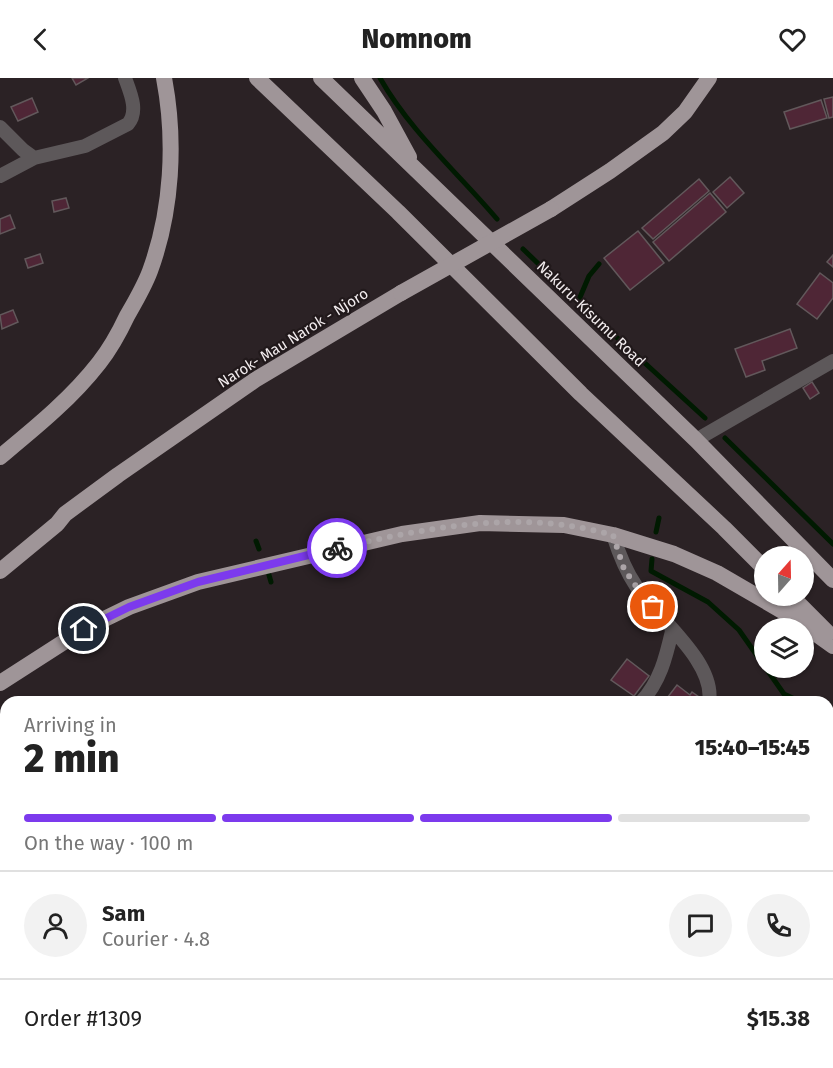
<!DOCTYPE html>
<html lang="en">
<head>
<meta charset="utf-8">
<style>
	body { margin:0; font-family:"Fira Sans",sans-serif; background:#f2f2f2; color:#222; height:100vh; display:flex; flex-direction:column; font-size:22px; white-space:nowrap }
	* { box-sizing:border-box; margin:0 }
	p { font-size:20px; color:#767676 }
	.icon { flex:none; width:33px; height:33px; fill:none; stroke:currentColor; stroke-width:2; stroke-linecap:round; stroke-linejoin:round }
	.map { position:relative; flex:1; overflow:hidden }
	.drawer { position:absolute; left:0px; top:618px; width:834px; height:372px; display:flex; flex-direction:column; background:#fff; border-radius:18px 18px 0 0; box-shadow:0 2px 4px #0004 }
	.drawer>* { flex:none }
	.needle { width:39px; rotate:20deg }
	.buttons { position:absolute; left:754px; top:468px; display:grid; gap:12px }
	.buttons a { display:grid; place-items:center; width:60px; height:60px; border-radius:50%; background:#fff; box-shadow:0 2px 4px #0004; font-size:30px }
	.pin { position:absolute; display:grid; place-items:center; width:51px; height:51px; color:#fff; margin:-26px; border:3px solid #fff; border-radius:50%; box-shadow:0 2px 6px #0007 }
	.courier { position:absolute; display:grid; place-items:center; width:60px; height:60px; margin:-30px; border:4px solid #7c3aed; border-radius:50%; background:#fff; color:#222; box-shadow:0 2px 8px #0007 }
	.overview em { font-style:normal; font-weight:800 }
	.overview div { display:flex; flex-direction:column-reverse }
	.overview { display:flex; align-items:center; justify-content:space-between; height:102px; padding:0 24px }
	h1 { font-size:39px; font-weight:800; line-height:45px }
	.bar { display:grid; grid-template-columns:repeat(4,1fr); gap:9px 6px; align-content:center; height:72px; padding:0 24px }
	.bar i { height:8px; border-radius:4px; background:#e0e0e0 }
	.bar .active { background:#7c3aed }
	.bar p { grid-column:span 4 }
	.line { display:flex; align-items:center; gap:15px; padding:0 24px; border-top:2px solid #e0e0e0 }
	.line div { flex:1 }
	.round { display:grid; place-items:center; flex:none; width:63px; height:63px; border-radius:32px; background:#f2f2f2 }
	header { display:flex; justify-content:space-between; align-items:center; height:78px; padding:0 24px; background:#fff; font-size:27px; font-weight:800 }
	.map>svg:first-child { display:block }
</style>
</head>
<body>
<header><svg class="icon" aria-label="back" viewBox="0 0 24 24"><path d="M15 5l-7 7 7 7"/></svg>Nomnom<svg class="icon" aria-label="heart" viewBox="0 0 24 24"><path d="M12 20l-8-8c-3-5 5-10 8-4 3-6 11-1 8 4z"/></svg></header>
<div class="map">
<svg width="833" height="990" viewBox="0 0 833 990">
	<rect width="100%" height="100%" fill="#2b2225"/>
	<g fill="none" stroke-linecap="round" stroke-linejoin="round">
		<path stroke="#001a01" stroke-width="5" d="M380 0C410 53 458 95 497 141
			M523 171 578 224 705 340
			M578 224 589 198 599 186
			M725 360 833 466
			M656 454 659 440
			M256 463 259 471
			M652 481 651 493 708 524 739 552 784 616 801 624
			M269 497 271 504
			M828 637 833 640"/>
	</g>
	<path fill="#4f2636" stroke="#62585b" stroke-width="1.5" d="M72 0H88L76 7Z
		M833 19V39L829 40 824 21Z
		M32 20 38 34 18 43 11 29Z
		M821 22 827 40 790 51 784 34Z
		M730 99 744 115 727 130 713 114Z
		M699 101 709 113 653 161 642 150Z
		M710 115 726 134 669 183 653 164Z
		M66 120 69 130 54 134 52 123Z
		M10 137 15 150 0 156V141Z
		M638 153 664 185 630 212 604 180Z
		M40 176 43 185 28 190 25 181Z
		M833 177V189L827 184Z
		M820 195 833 205V220L817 241 797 226Z
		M13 232 18 244 2 251 0 237Z
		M790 251 797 270 762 283 765 292 746 299 735 271Z
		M812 304 819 315 810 321 803 310Z
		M627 581 649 598 634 618 611 602Z
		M677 607 690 617 692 614 699 619 696 624H664Z"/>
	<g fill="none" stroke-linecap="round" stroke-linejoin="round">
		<path stroke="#5d585a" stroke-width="14" d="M0 49 23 72 34 80 85 68 128 46C139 33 130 14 125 0
			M0 98 34 80
			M696 362 833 283
			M613 457C619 476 625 492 636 508 657 540 716 584 709 624
			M641 624C660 604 666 579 672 553"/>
		<path stroke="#9f9598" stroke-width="16" d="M257 0 398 134 581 316 724 450 765 491
			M321 0 696 362 833 502
			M362 0 384 33 409 79
			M551 131 610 93 663 55 685 34 709 0
			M0 379C35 350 71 321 99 285 110 271 119 255 127 238 135 224 144 209 150 193 172 133 176 63 164 0
			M0 493 57 446 65 436 118 397 255 302 401 215
			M791 518 828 555
			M0 605 84 551 129 529 198 504 402 456 480 445 564 447 613 457 674 476 717 495 791 538 833 568"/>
		<path stroke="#9f9598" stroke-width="16" d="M401 215 551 131"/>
	</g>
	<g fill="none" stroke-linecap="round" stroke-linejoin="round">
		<path stroke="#aca5a8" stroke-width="6" stroke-dasharray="0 10.8" d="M337 470C411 454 487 437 564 447 580 449 597 453 613 457L624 491 638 511 653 529"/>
		<path stroke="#7c3aed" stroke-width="8" d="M84 551 129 529 198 504 337 470"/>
	</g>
	<g text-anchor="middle" stroke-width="4.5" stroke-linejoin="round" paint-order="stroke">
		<g font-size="15" fill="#f2ecee" stroke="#21191b">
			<text transform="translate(591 236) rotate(44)" y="5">Nakuru-Kisumu Road</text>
			<text transform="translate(293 260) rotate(-32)" y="5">Narok- Mau Narok - Njoro</text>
		</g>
	</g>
</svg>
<div class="buttons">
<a><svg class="needle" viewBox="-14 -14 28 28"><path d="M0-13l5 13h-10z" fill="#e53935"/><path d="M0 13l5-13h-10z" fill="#767676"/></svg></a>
<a><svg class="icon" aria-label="layers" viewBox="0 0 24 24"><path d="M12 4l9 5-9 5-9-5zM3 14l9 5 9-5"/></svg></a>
</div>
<div class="pin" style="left:653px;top:529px;background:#ea580c"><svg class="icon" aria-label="bag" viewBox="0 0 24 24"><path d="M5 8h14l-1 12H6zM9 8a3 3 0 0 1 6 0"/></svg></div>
<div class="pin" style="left:84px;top:551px;background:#1f2937"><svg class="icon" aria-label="home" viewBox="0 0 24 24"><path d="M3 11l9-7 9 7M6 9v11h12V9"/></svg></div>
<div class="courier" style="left:337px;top:470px"><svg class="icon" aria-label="bike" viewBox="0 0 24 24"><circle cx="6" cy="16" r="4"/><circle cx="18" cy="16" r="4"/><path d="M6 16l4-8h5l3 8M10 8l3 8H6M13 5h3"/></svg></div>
<section class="drawer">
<div class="overview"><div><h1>2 min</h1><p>Arriving in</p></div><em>15:40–15:45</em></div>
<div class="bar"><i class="active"></i><i class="active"></i><i class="active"></i><i></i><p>On the way · 100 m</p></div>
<div class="line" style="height:108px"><a class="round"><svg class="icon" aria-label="person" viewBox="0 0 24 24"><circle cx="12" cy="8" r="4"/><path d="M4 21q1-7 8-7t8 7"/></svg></a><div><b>Sam</b><p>Courier · 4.8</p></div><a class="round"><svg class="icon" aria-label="chat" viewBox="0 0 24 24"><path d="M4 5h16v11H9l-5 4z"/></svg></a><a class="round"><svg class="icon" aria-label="phone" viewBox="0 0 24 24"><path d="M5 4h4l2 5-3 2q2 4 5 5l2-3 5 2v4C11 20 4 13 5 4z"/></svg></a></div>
<div class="line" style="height:78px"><div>Order #1309</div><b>$15.38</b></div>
</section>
</div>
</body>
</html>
